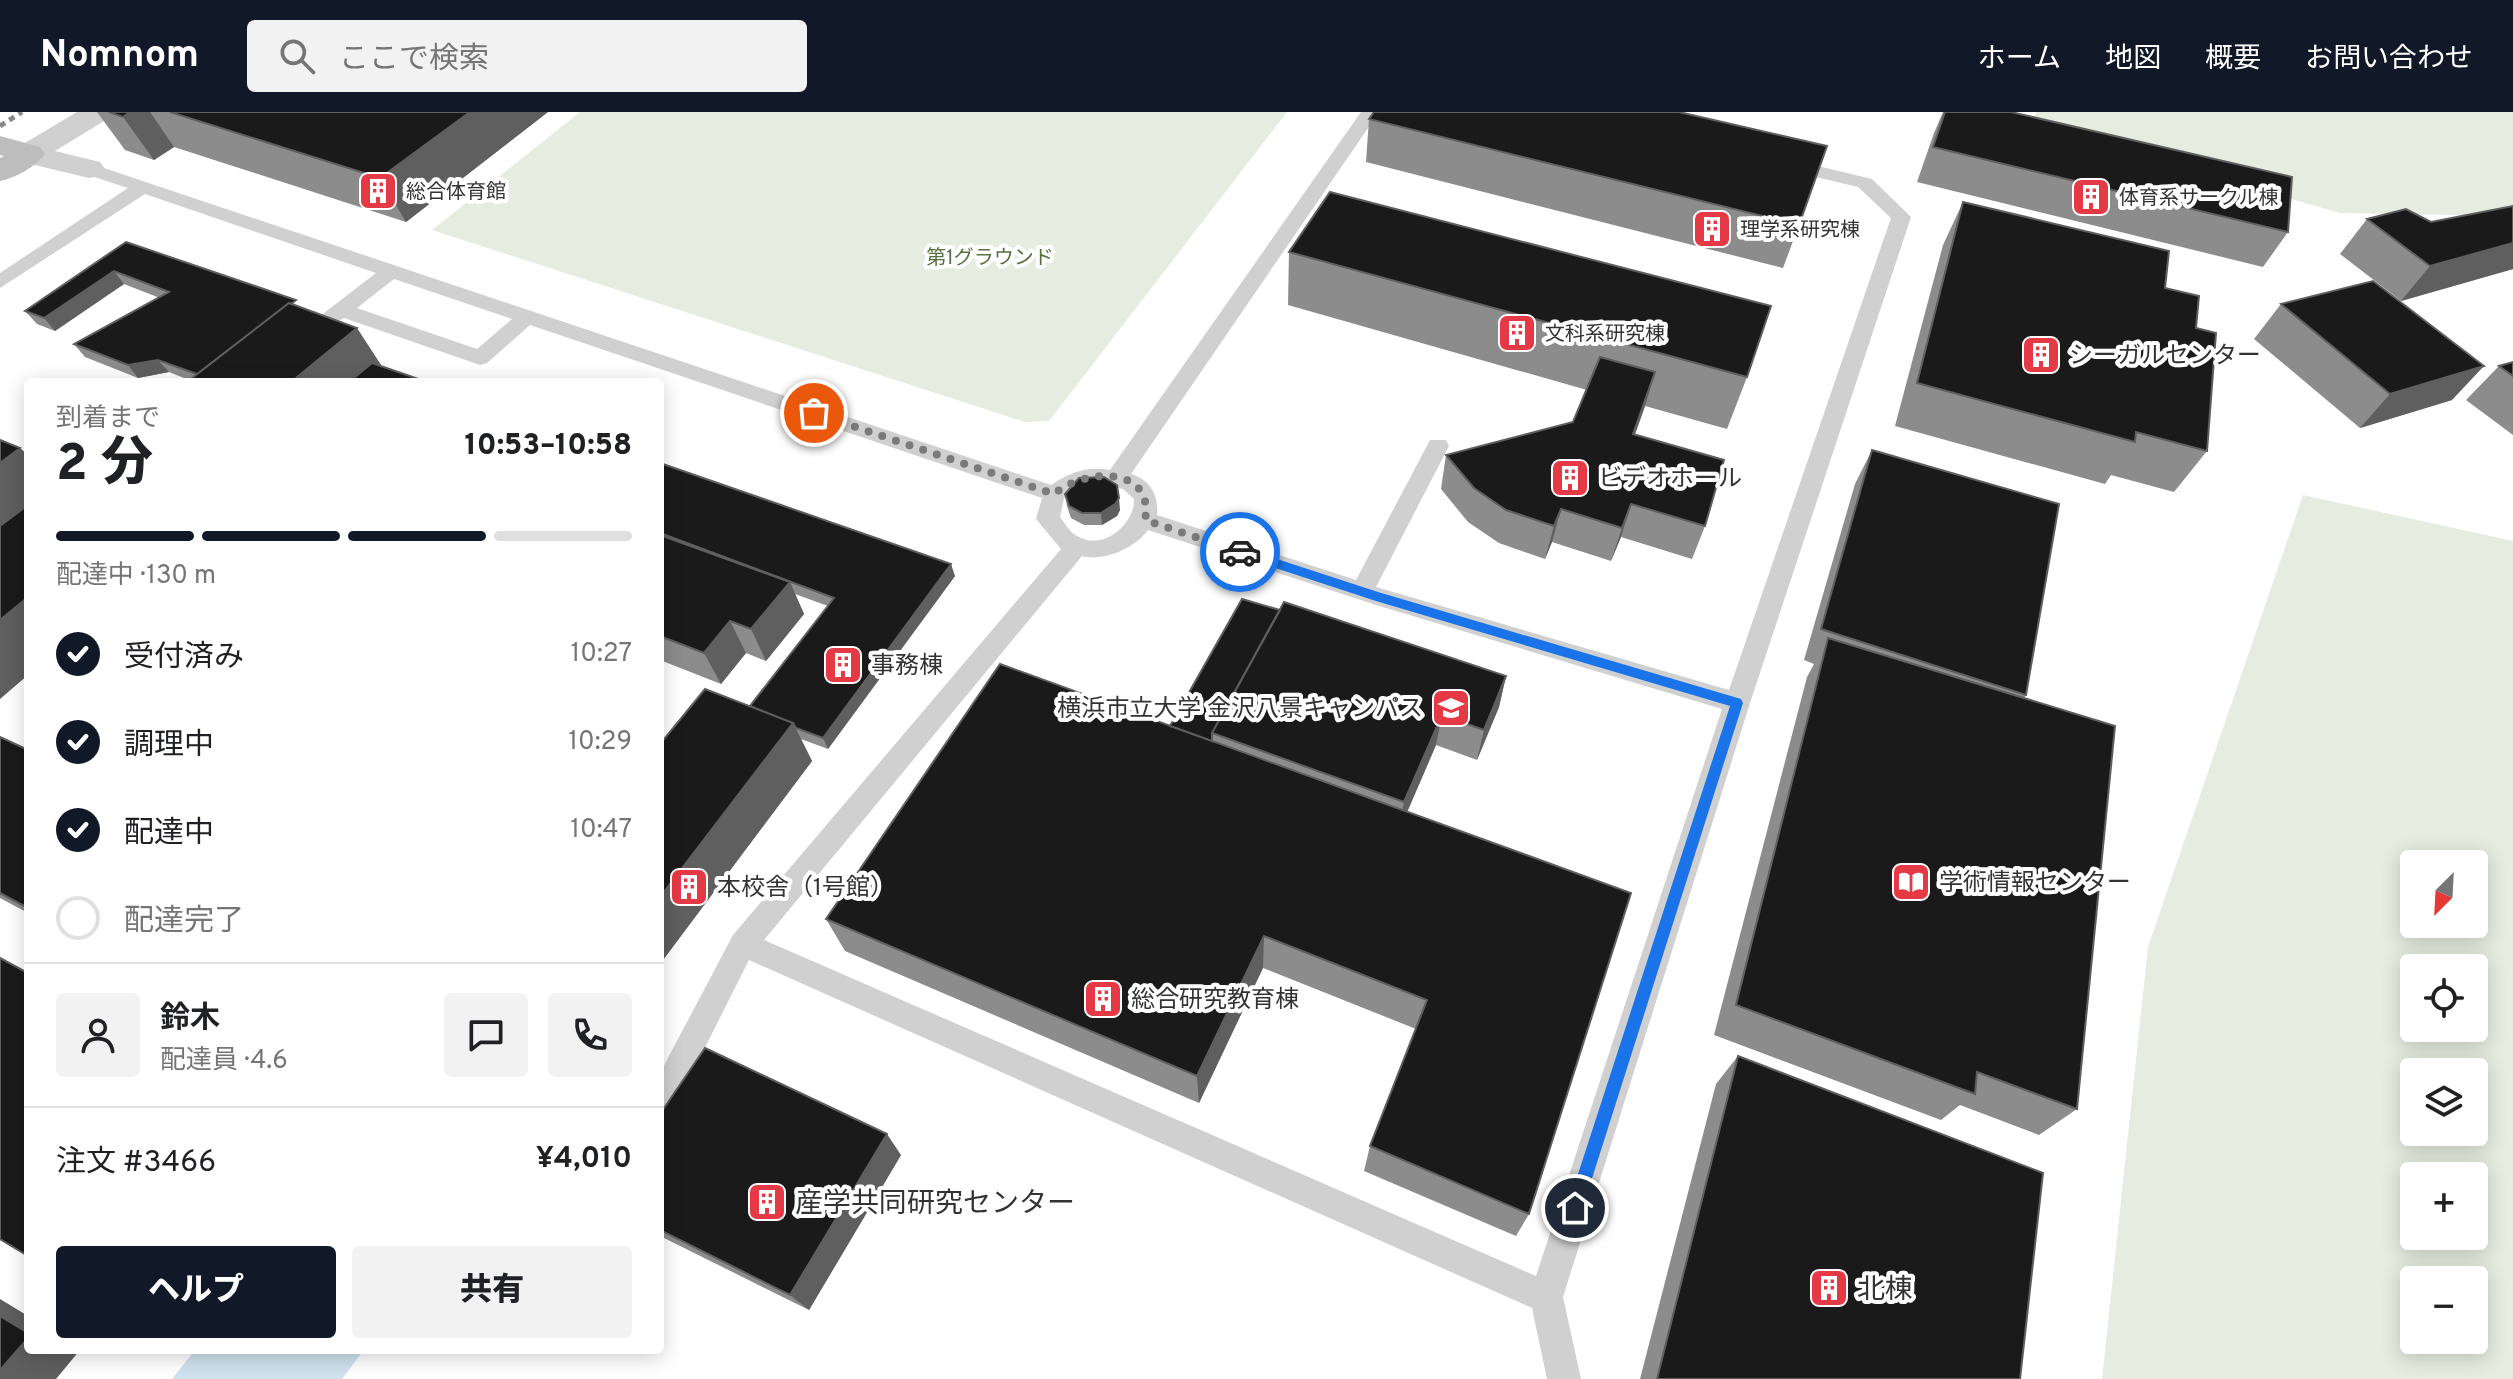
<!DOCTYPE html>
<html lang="ja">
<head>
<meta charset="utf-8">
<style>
	body { margin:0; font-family:Overpass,"Noto Sans JP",sans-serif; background:#f2f2f2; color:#202124; height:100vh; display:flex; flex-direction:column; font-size:30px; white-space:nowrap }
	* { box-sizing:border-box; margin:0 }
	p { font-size:26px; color:#757577 }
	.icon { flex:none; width:44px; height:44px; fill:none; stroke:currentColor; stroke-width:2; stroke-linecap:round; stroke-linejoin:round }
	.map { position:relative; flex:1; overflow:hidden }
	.side { position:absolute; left:24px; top:266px; width:640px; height:976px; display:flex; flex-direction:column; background:#fff; border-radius:8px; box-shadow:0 4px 20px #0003 }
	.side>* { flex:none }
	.needle { width:52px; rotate:204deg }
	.tools { position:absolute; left:2400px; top:738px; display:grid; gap:16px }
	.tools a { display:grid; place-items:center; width:88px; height:88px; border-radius:8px; background:#fff; box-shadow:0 4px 20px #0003; font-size:40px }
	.pin { position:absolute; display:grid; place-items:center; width:68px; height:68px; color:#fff; margin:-34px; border:4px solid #fff; border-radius:50%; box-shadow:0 2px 8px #0007 }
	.courier { position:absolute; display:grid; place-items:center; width:80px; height:80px; margin:-40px; border:6px solid #1a73e8; border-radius:50%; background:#fff; color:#222; box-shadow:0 2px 10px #0007 }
	.summary em { font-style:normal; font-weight:800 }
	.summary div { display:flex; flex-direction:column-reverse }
	.summary { display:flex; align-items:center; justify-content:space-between; height:136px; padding:0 32px }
	h1 { font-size:52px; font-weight:800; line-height:60px }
	.bar { display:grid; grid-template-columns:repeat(4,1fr); gap:12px 8px; align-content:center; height:96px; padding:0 32px }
	.bar i { height:10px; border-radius:6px; background:#e0e0e0 }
	.bar .current { background:#111827 }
	.bar p { grid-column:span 4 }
	.line { display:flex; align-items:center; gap:20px; padding:0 32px; border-top:2px solid #e0e0e0 }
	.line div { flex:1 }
	.round { display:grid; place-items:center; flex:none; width:84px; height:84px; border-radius:8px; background:#f2f2f2 }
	ol { padding:0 32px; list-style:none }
	li { display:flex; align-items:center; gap:24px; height:88px }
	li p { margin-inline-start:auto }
	li .icon { padding:8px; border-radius:50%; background:#111827; color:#fff; stroke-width:4 }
	li:last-child { color:#757577 }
	li i { width:44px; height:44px; border:4px solid #e0e0e0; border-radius:50% }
	.action { display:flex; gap:16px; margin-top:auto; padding:16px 32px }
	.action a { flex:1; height:92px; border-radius:8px; background:#111827; color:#fff; font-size:32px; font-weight:800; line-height:92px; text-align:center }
	.action a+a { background:#f2f2f2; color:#202124 }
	header { display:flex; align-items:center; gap:48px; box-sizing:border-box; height:112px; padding:0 40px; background:#111827; color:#fff }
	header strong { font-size:38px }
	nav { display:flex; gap:44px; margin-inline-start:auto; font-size:28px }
	.search { width:560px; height:72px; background:#f2f2f2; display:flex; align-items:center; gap:20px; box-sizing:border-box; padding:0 28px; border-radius:8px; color:#757577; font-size:30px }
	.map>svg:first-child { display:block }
</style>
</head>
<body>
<header>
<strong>Nomnom</strong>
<div class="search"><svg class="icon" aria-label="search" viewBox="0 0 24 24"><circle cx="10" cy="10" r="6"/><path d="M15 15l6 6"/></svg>ここで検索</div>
<nav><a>ホーム</a><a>地図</a><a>概要</a><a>お問い合わせ</a></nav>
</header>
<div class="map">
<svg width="2513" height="1267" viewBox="0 0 2513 1267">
	<rect width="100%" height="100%" fill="#fff"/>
	<path fill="#e6ecdf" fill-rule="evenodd" d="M580 0H1287L1049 309 1025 310 432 118Z
		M2037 0H2513V104L2340 101 2029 12Z
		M2303 383 2513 429V1267H2102L2148 835ZM2414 752H2474V812H2414ZM2414 856H2474V916H2414ZM2414 960H2474V1020H2414ZM2414 1064H2474V1124H2414ZM2414 1168H2474V1228H2414Z"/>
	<path fill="#cfe2ee" d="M195 1238H364L342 1267H172Z"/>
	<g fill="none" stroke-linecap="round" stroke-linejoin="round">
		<path fill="#d0d0d0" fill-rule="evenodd" d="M1361 0H1379L1131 362C1151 368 1159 384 1157 403L1356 468 1430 328H1446L1449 334 1376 475 1729 578 1891 106 1858 75 1778 56 1776 52 1785 46 1872 67 1911 105 1750 591 1563 1185 1581 1267H1547L1532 1196 749 848 671 1003 660 1007V961L733 823 1061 437 1036 407 1042 386 530 213 487 251 480 253 344 206 331 213 324 211 321 206 324 201 376 161 145 82 0 176V161L128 76 82 61 80 57 89 51 1051 373C1071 360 1087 354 1110 358ZM394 167 512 207 477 237 357 196ZM1093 371 1123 377 1134 387C1135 412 1103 440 1077 424 1070 421 1065 411 1060 405L1064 386ZM1148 418 1376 493 1722 597 1536 1164 764 828 1082 444C1104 450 1135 436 1148 418Z"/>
		<path fill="#d0d0d0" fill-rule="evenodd" d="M77 0H113L109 6 55 39 100 50 105 57 100 64 89 66 18 49 13 42 18 35Z"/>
		<path fill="#bdbdbd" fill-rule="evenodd" d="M0 24 40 35 45 42C35 55 16 66 0 69V46L4 44 0 43Z"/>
		<path stroke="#888" stroke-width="5" stroke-dasharray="6 5" stroke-linecap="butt" d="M0 14 22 0"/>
	</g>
	<path fill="#8c8c8c" d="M97 0H548L406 110 174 35 154 48 125 38Z
		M1943 0H2011L2288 120 2263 155 1917 70 1934 21Z
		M1369 7 1799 113 1783 156 1366 50Z
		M1963 90 2165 176 2196 216 2207 339 2174 380 2111 363 2105 372 1895 314 1943 133Z
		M2513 94V157L2401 189 2340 142 2367 107 2431 110Z
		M126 130 296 188 189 268 169 260 138 266 85 245 74 232 160 186 124 172 55 219 37 212 25 199Z
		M1289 140 1747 265 1727 317 1645 294 1635 322 1705 414 1692 447 1621 425 1611 449 1552 430 1545 447 1499 431 1468 410 1441 377 1446 343 1573 310 1587 278 1288 193Z
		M2281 192 2452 288 2360 316 2254 227Z
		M2513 250V323L2466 288 2499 254Z
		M1872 338 2026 583 2024 586 2077 997 2039 1023 1960 993 1941 1008 1714 923 1807 565 1814 552 1804 548 1855 372Z
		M660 351 955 464 828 637 801 627 812 649 660 852V632L750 594 828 494 795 482 804 502 766 549 746 541 721 572 660 548Z
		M1065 382 1120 398 1117 404 1102 413H1084L1071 406 1067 394Z
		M1280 498 1506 564 1499 595 1477 648 1436 633 1407 700 1529 1102 1516 1124 1364 1059 1370 1034 1416 917 1263 856 1199 991 845 839 826 807 1170 614Z
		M0 625 28 638V801L0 786Z
		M1738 944 2020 1267H1640L1716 972Z
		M660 1002 901 1043 809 1198 660 1124Z"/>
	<path fill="#5f5f5f" d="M130 0H150L174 35 154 48 123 5Z
		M470 0H548L406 110 380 66Z
		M2513 131V157L2401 189 2430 154Z
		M114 159 124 172 55 219 44 206Z
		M357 216 385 259 372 270H291Z
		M158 248 169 260 138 266 128 253Z
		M2484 254 2452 288 2360 316 2390 282Z
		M1655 260 1645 294 1623 356 1633 322Z
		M20 336 28 343V404L0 426V351Z
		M1119 386 1120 398 1117 404 1102 413 1101 401Z
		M1631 392 1621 425 1611 449 1622 416Z
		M1561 397 1552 430 1545 447 1554 414Z
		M951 452 955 464 828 637 823 626Z
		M790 470 804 502 766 549 751 517Z
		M28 485V563L0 587V508Z
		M730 509 746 541 721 572 704 541Z
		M1506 564 1499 595 1477 648 1484 618Z
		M1442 603 1436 633 1399 719 1404 690Z
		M793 611 812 649 660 852V785Z
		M1264 824 1263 856 1199 991 1197 964Z
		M887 1022 901 1043 809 1198 790 1183Z
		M0 1187 28 1204V1221L0 1204Z
		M28 1226V1238H80L56 1267H0V1258Z"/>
	<path fill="#1a1a1a" stroke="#5f5f5f" stroke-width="2" d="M109 0H130L123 5Z
		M170 0H470L380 66Z
		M1374 0H1679L1827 34 1799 113 1369 7Z
		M1945 0H2011L2292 65 2288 120 1933 35Z
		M1330 80 1771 194 1747 265 1289 140Z
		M1963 90 2169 139 2165 176 2199 184 2196 216 2216 221 2207 339 2136 320 2135 330 1917 271Z
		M2513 94V131L2430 154 2367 107 2406 97 2431 110Z
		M126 130 296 188 291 192 289 191 197 262 158 248 128 253 74 232 169 180 114 159 44 206 25 199Z
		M2373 169 2484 254 2390 282 2281 192Z
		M289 191 357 216 291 270H187Z
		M1600 245 1655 260 1633 322 1724 348 1705 414 1631 392 1622 416 1561 397 1554 414 1506 398 1474 376 1446 343 1573 310Z
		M2513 250V264L2499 254Z
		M372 251 427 270H349Z
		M0 328 20 336 0 351Z
		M1872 338 2059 392 2026 583 1821 517Z
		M660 351 951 452 823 626 796 616 793 611 750 594 834 486 660 421Z
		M1104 365 1117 373 1119 386 1115 392 1101 401H1082L1069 394 1065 382 1079 366Z
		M28 393V485L0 508V414Z
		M660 423 790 470 751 517 730 509 704 541 660 524Z
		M1242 487 1280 498 1212 621V629L1170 614Z
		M1284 490 1506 564 1484 618 1442 603 1404 690 1212 621Z
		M1828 526 2115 614 2077 997 1977 960 1975 982 1736 893Z
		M1000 552 1631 781 1529 1102 1370 1034 1427 888 1264 824 1197 964 826 807Z
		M705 577 793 611 660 785V632Z
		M0 625 28 638V796L0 781Z
		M0 846 28 861V1144L0 1127Z
		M705 936 887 1022 790 1183 660 1118V1002Z
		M1738 944 2043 1061 2020 1267H1657Z
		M0 1204 28 1221V1226L0 1258Z"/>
	<path fill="#1a73e8" d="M1240 435 1378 480 1741 587 1743 591 1581 1101H1569L1567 1096 1730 594 1376 489 1236 443 1235 440Z"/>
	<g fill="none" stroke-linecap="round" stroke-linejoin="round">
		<path stroke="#7a7a7a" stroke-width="8" stroke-dasharray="0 14.4" d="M814 301 1054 382C1084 356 1155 353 1145 408L1240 440"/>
	</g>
	<defs>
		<symbol id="building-square" viewBox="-11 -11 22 22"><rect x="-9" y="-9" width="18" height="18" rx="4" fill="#e63946" stroke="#fff"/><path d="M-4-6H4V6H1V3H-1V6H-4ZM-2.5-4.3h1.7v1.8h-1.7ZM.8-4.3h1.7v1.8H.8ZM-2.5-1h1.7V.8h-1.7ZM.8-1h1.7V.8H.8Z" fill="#fff"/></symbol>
		<symbol id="university-square" viewBox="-11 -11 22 22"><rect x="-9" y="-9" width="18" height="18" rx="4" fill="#e63946" stroke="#fff"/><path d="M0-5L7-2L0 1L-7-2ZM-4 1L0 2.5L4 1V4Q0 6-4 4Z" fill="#fff"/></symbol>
		<symbol id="library-square" viewBox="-11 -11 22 22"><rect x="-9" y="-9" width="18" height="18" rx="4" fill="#e63946" stroke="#fff"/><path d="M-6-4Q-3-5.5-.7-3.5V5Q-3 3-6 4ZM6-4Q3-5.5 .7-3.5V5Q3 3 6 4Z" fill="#fff"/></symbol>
	</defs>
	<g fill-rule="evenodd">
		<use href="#building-square" x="356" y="57" width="44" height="44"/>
		<use href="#building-square" x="2069" y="63" width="44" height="44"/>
		<use href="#building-square" x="1690" y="95" width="44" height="44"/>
		<use href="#building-square" x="1495" y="199" width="44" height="44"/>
		<use href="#building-square" x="2019" y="221" width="44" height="44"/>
		<use href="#building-square" x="1548" y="344" width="44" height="44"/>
		<use href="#building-square" x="821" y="531" width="44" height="44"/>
		<use href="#university-square" x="1429" y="574" width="44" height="44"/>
		<use href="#library-square" x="1889" y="748" width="44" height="44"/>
		<use href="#building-square" x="667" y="753" width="44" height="44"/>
		<use href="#building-square" x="1081" y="865" width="44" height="44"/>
		<use href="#building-square" x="745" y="1068" width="44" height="44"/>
		<use href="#building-square" x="1807" y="1154" width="44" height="44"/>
	</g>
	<g text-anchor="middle" stroke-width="8" stroke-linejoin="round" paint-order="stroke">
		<g font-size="20" fill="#333" stroke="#fff" text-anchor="start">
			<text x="406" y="86">総合体育館</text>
			<text x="2119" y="92">体育系サークル棟</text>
			<text x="1740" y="124">理学系研究棟</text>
			<text x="1545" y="228">文科系研究棟</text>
		</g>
		<g font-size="20" fill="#56703f" stroke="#fff">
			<text x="990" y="152">第1グラウンド</text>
		</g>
		<g font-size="24" fill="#333" stroke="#fff" text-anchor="start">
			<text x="2069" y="251">シーガルセンター</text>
			<text x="1598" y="374">ビデオホール</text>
			<text x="871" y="561">事務棟</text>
			<text x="1423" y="604" text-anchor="end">横浜市立大学 金沢八景キャンパス</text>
			<text x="1939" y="778">学術情報センター</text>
			<text x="717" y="783">本校舎（1号館）</text>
			<text x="1131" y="895">総合研究教育棟</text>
		</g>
		<g font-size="28" fill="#333" stroke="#fff" text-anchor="start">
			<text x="795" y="1100">産学共同研究センター</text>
			<text x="1857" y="1186">北棟</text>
		</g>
	</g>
</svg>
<div class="tools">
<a><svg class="needle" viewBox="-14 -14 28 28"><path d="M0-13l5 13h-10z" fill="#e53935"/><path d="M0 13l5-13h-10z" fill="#757577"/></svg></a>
<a><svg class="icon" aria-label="locate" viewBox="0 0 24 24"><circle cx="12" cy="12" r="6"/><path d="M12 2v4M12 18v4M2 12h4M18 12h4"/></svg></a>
<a><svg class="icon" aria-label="layers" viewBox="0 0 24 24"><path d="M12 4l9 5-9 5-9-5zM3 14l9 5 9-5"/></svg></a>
<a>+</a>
<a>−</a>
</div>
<div class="pin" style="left:814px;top:301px;background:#ea580c"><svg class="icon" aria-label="bag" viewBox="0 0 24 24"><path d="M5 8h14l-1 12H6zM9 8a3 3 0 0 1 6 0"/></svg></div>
<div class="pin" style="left:1575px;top:1096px;background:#1f2937"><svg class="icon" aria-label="home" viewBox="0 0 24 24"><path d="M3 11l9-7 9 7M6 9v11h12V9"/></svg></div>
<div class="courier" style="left:1240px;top:440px"><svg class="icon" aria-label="car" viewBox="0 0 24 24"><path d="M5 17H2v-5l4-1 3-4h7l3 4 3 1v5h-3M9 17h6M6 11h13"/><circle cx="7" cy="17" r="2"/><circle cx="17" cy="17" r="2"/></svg></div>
<section class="side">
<div class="summary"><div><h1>2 分</h1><p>到着まで</p></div><em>10:53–10:58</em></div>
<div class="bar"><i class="current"></i><i class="current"></i><i class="current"></i><i></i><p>配達中 · 130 m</p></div>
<ol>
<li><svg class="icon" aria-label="check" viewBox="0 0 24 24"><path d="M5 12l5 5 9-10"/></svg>受付済み<p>10:27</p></li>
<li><svg class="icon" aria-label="check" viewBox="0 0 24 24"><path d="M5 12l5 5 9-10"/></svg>調理中<p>10:29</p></li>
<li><svg class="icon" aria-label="check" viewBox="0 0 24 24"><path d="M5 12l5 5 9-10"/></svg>配達中<p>10:47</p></li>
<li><i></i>配達完了</li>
</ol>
<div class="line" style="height:144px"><a class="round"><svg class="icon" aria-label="person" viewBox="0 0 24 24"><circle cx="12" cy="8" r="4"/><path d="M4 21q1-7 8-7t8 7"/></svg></a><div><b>鈴木</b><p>配達員 · 4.6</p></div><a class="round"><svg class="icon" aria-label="chat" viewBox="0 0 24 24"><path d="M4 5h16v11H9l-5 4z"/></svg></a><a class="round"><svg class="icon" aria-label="phone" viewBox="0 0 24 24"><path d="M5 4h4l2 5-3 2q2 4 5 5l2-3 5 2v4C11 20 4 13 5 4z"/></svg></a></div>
<div class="line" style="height:104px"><div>注文 #3466</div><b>¥4,010</b></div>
<div class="action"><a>ヘルプ</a><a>共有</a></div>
</section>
</div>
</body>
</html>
